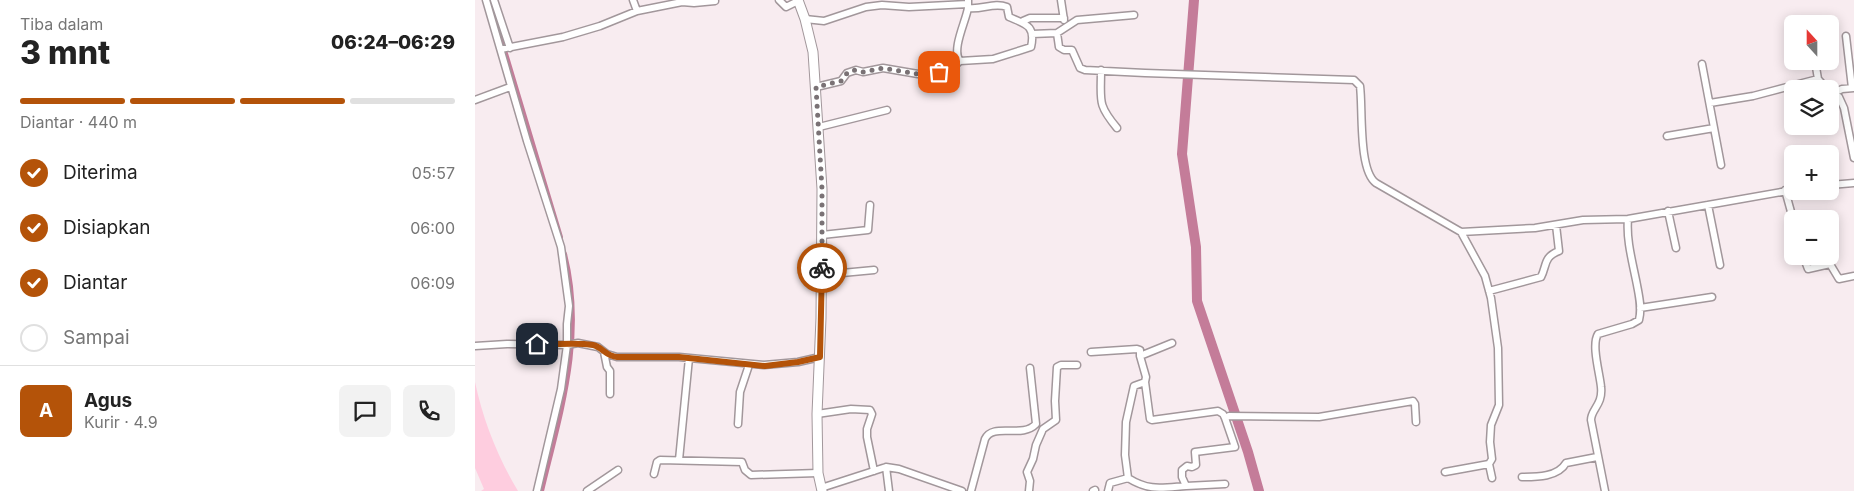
<!DOCTYPE html>
<html lang="id">
<head>
<meta charset="utf-8">
<style>
	body { margin:0; font-family:Inter,sans-serif; background:#f2f2f2; color:#222; height:100vh; display:flex; flex-direction:column; font-size:19px; white-space:nowrap }
	* { box-sizing:border-box; margin:0 }
	p { font-size:16px; color:#767676 }
	.icon { flex:none; width:28px; height:28px; fill:none; stroke:currentColor; stroke-width:2; stroke-linecap:round; stroke-linejoin:round }
	.map { position:relative; flex:1; overflow:hidden }
	.panel { display:flex; flex-direction:column; background:#fff; width:475px }
	.panel>* { flex:none }
	.needle { width:32px; rotate:339deg }
	.fabs { position:absolute; left:1309px; top:15px; display:grid; gap:10px }
	.fabs a { display:grid; place-items:center; width:55px; height:55px; border-radius:8px; background:#fff; box-shadow:0 2px 12px #0003; font-size:25px }
	.pin { position:absolute; display:grid; place-items:center; width:42px; height:42px; color:#fff; margin:-21px; border-radius:10px; box-shadow:0 2px 8px #0006 }
	.courier { position:absolute; display:grid; place-items:center; width:50px; height:50px; margin:-25px; border:4px solid #b45309; border-radius:50%; background:#fff; color:#222; box-shadow:0 1px 6px #0007 }
	.head em { font-style:normal; font-weight:800 }
	.head div { display:flex; flex-direction:column-reverse }
	.head { display:flex; align-items:center; justify-content:space-between; height:85px; padding:0 20px }
	h1 { font-size:32px; font-weight:800; line-height:38px }
	.bar { display:grid; grid-template-columns:repeat(4,1fr); gap:8px 5px; align-content:center; height:60px; padding:0 20px }
	.bar i { height:6px; border-radius:4px; background:#e0e0e0 }
	.bar .current { background:#b45309 }
	.bar p { grid-column:span 4 }
	.line { display:flex; align-items:center; gap:12px; padding:0 20px; border-top:1px solid #e0e0e0 }
	.line div { flex:1 }
	.round { display:grid; place-items:center; flex:none; width:52px; height:52px; border-radius:8px; background:#f2f2f2 }
	ol { padding:0 20px; list-style:none }
	li { display:flex; align-items:center; gap:15px; height:55px }
	li p { margin-inline-start:auto }
	li .icon { padding:5px; border-radius:50%; background:#b45309; color:#fff; stroke-width:4 }
	li:last-child { color:#767676 }
	li i { width:28px; height:28px; border:2px solid #e0e0e0; border-radius:50% }
	main { display:flex; flex:1; min-height:0 }
	.map>svg:first-child { display:block }
</style>
</head>
<body>
<main>
<section class="panel">
<div class="head"><div><h1>3 mnt</h1><p>Tiba dalam</p></div><em>06:24–06:29</em></div>
<div class="bar"><i class="current"></i><i class="current"></i><i class="current"></i><i></i><p>Diantar · 440 m</p></div>
<ol>
<li><svg class="icon" aria-label="check" viewBox="0 0 24 24"><path d="M5 12l5 5 9-10"/></svg>Diterima<p>05:57</p></li>
<li><svg class="icon" aria-label="check" viewBox="0 0 24 24"><path d="M5 12l5 5 9-10"/></svg>Disiapkan<p>06:00</p></li>
<li><svg class="icon" aria-label="check" viewBox="0 0 24 24"><path d="M5 12l5 5 9-10"/></svg>Diantar<p>06:09</p></li>
<li><i></i>Sampai</li>
</ol>
<div class="line" style="height:90px"><b class="round" style="background:#b45309;color:#fff">A</b><div><b>Agus</b><p>Kurir · 4.9</p></div><a class="round"><svg class="icon" aria-label="chat" viewBox="0 0 24 24"><path d="M4 5h16v11H9l-5 4z"/></svg></a><a class="round"><svg class="icon" aria-label="phone" viewBox="0 0 24 24"><path d="M5 4h4l2 5-3 2q2 4 5 5l2-3 5 2v4C11 20 4 13 5 4z"/></svg></a></div>
</section>
<div class="map">
<svg width="1379" height="491" viewBox="0 0 1379 491">
	<rect width="100%" height="100%" fill="#f8ecf0"/>
	<path fill="#fecddf" d="M0 382C8 420 23 458 43 491H6L9 489 0 468Z"/>
	<g fill="none" stroke-linecap="round" stroke-linejoin="round">
		<path stroke="#c47c99" stroke-width="6" d="M14 0 85 237
			M66 491C85 412 110 336 89 254"/>
		<path stroke="#c47c99" stroke-width="10" d="M719 0 707 154 721 247 722 301 773 452 784 491"/>
		<defs>
			<path id="street" d="M11 0 52 141 86 247 94 306 92 324V345L86 389 62 491
				M19 0 35 48
				M158 0 162 11
				M304 0 311 7 323 1
				M586 0 589 20
				M330 19 349 21 391 7 407 5 434 7 493 4
				M548 21 555 18H589
				M582 33 584 47 589 50H597L605 68 610 70 670 73 879 80 885 86C888 108 883 170 901 183L986 232 1060 228 1108 220 1153 219 1318 190
				M557 34 582 33 602 20 659 15
				M1371 36 1377 88
				M26 49 88 37 125 26 162 11 207 2 219 3 240 1
				M485 61C476 50 491 21 493 8
				M1340 61 1343 79 1352 89
				M1227 64 1246 165
				M626 70C626 101 622 104 642 128
				M341 87 366 81 372 73 381 70 388 72 408 68 443 74H454L478 67 485 61 518 59 556 47C561 25 550 24 534 17L532 7C519 2 507 10 493 8V0
				M1355 91 1364 97 1369 108 1379 158
				M1359 93 1367 89 1379 88
				M0 100 35 87
				M1235 103 1278 96 1343 79
				M344 127 412 110
				M1192 136 1239 128
				M1355 185 1379 183
				M1310 190 1318 219
				M1233 205 1245 265
				M1193 211 1201 248
				M986 232 1010 276 1016 298 1023 348 1024 405 1016 425 1015 442 1017 459 1014 464 1017 478
				M347 235 393 230 395 205
				M1328 256 1333 269 1355 264 1364 279 1379 276
				M346 275 399 270
				M1014 291 1066 277C1072 266 1068 257 1084 251L1081 225
				M1165 308 1237 297
				M0 346 32 344 92 345 103 343 123 347 132 354 142 357H204L289 365 323 362 345 357
				M129 352 132 367 135 371V394
				M616 352 662 349 665 350V356
				M670 382 675 419 677 420 743 411 748 414 750 418
				M342 414 376 409 395 410 397 414 392 429V437L399 471
				M263 424 265 392 274 365
				M204 460 214 358
				M411 467 414 491
				M970 472 1014 464
				M179 474 182 462 185 460 267 462 270 470 276 475 343 473
				M1047 477C1062 477 1083 477 1091 463L1122 457
				M653 478C674 491 685 488 711 486L707 477V470L712 466 717 467 721 465 720 452 760 447 750 418 754 416 844 417 938 401 940 404 941 422
				M711 486 750 484
				M346 488 411 467 424 469 487 491
				M112 491 143 470
				M496 491 510 439C518 422 547 439 561 424L555 368
				M554 491 555 481 552 472 558 459 561 445 568 429 581 420 580 401 582 367 586 365H602
				M618 491 620 490
				M633 491 635 483 653 478 650 455 651 422 659 386 670 382 671 377 665 356 697 343
				M1130 491 1116 420C1116 409 1128 405 1126 387 1125 374 1116 345 1123 334L1157 324 1164 320C1167 308 1164 296 1162 285 1158 264 1151 240 1153 219"/>
			<path id="secondary" d="M323 0 330 19 338 52 347 189 346 318 342 414 343 473 347 491"/>
		</defs>
		<use href="#street" stroke="#a2979b" stroke-width="9"/>
		<use href="#secondary" stroke="#a2979b" stroke-width="11"/>
		<use href="#street" stroke="#fff" stroke-width="6"/>
		<use href="#secondary" stroke="#fff" stroke-width="9"/>
	</g>
	<g fill="none" stroke-linecap="round" stroke-linejoin="round">
		<path stroke="#7a7275" stroke-width="5" stroke-dasharray="0 9" d="M347 268V189L341 87 366 81 373 72 381 70 388 72 408 68 443 74 464 72"/>
		<path stroke="#b45309" stroke-width="6" d="M62 344C80 345 101 342 118 345 127 347 131 356 142 357H204L290 366 323 362 345 357 347 268"/>
	</g>
</svg>
<div class="fabs">
<a><svg class="needle" viewBox="-14 -14 28 28"><path d="M0-13l5 13h-10z" fill="#e53935"/><path d="M0 13l5-13h-10z" fill="#767676"/></svg></a>
<a><svg class="icon" aria-label="layers" viewBox="0 0 24 24"><path d="M12 4l9 5-9 5-9-5zM3 14l9 5 9-5"/></svg></a>
<a>+</a>
<a>−</a>
</div>
<div class="pin" style="left:464px;top:72px;background:#ea580c"><svg class="icon" aria-label="bag" viewBox="0 0 24 24"><path d="M5 8h14l-1 12H6zM9 8a3 3 0 0 1 6 0"/></svg></div>
<div class="pin" style="left:62px;top:344px;background:#1f2937"><svg class="icon" aria-label="home" viewBox="0 0 24 24"><path d="M3 11l9-7 9 7M6 9v11h12V9"/></svg></div>
<div class="courier" style="left:347px;top:268px"><svg class="icon" aria-label="bike" viewBox="0 0 24 24"><circle cx="6" cy="16" r="4"/><circle cx="18" cy="16" r="4"/><path d="M6 16l4-8h5l3 8M10 8l3 8H6M13 5h3"/></svg></div>
</div>
</main>
</body>
</html>
